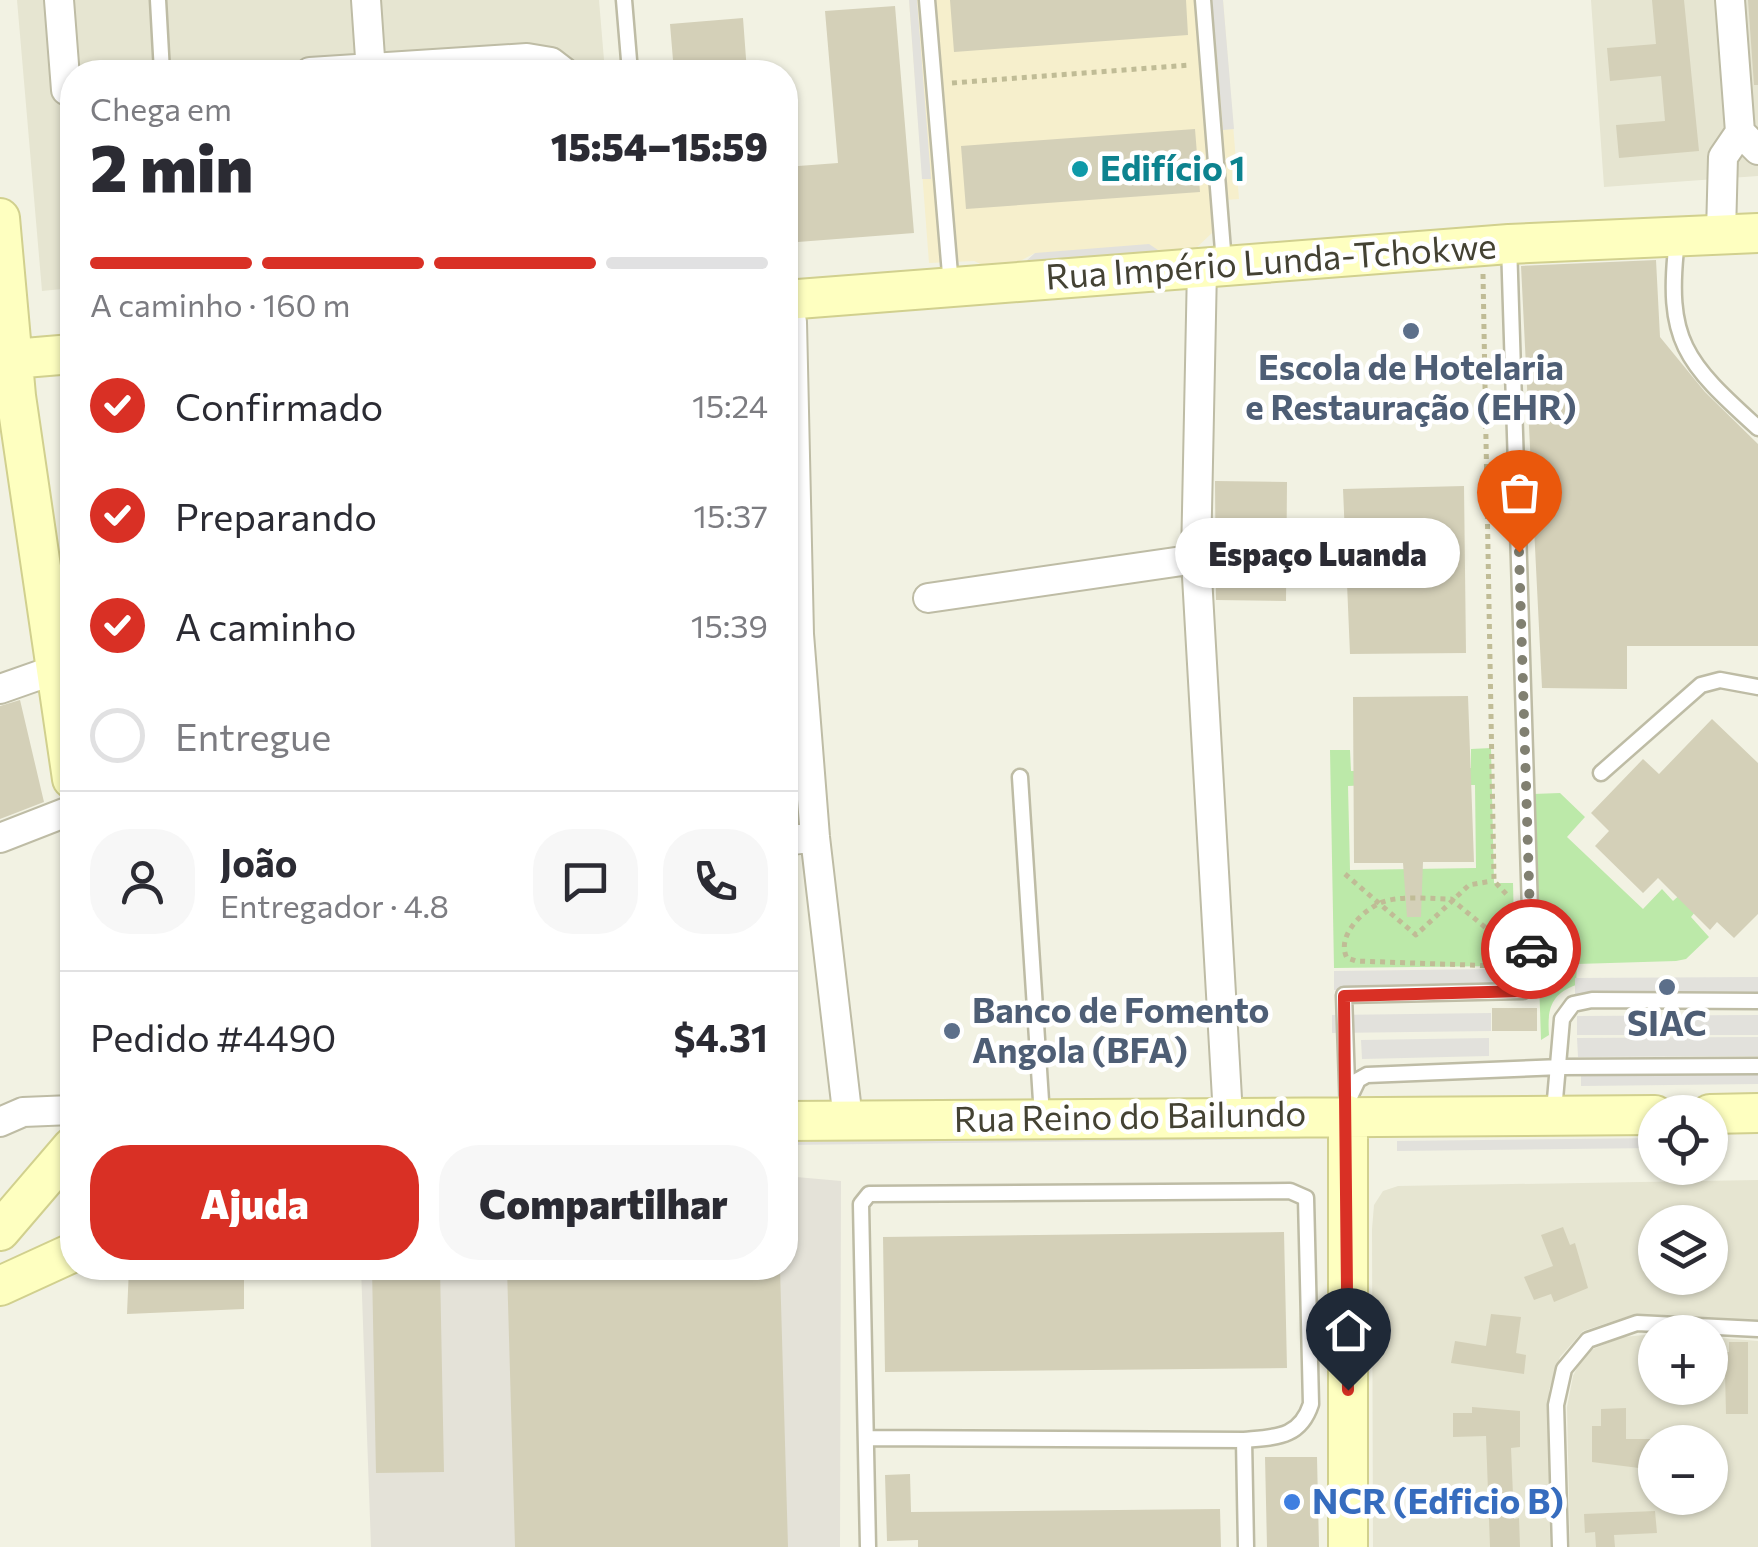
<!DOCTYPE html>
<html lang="pt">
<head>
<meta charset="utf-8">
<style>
	body { margin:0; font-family:Commissioner,sans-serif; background:#f7f7f7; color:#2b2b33; height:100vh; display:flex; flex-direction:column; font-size:38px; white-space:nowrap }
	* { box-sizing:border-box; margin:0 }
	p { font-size:32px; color:#7c7c81 }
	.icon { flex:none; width:55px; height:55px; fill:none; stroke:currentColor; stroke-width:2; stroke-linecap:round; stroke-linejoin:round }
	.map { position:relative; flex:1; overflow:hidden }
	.panel { position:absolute; left:60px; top:60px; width:738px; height:1220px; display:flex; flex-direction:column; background:#fff; border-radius:40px; box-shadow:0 2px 8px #0004 }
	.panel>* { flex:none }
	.tools { position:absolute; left:1638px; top:1095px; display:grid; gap:20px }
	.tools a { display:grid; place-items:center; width:90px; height:90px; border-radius:50%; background:#fff; box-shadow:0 2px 8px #0004; font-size:50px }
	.pin { position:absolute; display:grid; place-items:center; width:85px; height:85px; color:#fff; margin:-102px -42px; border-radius:50% 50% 50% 0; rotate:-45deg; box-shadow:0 0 10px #0007 }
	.pin .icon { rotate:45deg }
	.courier { position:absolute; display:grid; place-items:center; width:100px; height:100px; margin:-50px; border:8px solid #d93025; border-radius:50%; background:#fff; color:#222; box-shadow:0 2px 12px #0007 }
	.bubble { position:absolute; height:70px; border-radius:35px; background:#fff; box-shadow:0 2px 8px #0004; font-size:32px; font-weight:800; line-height:70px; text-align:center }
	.head em { font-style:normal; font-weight:800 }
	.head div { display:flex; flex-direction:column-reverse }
	.head { display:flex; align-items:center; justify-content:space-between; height:170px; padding:0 30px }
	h1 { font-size:65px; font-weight:800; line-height:75px }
	.bar { display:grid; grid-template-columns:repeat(4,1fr); gap:15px 10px; align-content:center; height:120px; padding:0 30px }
	.bar i { height:12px; border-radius:8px; background:#e1e1e2 }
	.bar .active { background:#d93025 }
	.bar p { grid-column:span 4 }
	.line { display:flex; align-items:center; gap:25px; padding:0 30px; border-top:2px solid #e1e1e2 }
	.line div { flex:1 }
	.round { display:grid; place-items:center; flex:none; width:105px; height:105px; border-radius:40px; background:#f7f7f7 }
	ol { padding:0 30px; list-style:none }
	li { display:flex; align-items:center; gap:30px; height:110px }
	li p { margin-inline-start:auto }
	li .icon { padding:10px; border-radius:50%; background:#d93025; color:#fff; stroke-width:4 }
	li:last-child { color:#7c7c81 }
	li i { width:55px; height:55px; border:5px solid #e1e1e2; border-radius:50% }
	.action { display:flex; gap:20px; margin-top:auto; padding:20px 30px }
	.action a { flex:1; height:115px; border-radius:40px; background:#d93025; color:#fff; font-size:40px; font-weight:800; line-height:115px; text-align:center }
	.action a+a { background:#f7f7f7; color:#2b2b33 }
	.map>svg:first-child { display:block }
</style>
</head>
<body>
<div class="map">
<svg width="1758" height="1547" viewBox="0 0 1758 1547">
	<rect width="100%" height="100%" fill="#f2f2e3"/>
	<path fill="#e6e5d1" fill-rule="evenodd" d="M17 0H599L605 72H72V288L42 291Z
		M1591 0H1758V176L1604 187Z
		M1758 1180V1321L1632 1315 1583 1331 1560 1357 1549 1390 1550 1547H1373L1372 1229 1374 1205 1383 1191 1398 1186ZM1655 1222H1710V1278H1655Z
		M1655 1334V1388H1710V1337L1758 1341V1547H1570L1567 1407 1573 1376 1581 1360 1593 1349 1623 1337ZM1655 1442H1710V1498H1655Z"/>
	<path fill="#f6efcc" d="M909 0H1223L1239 199 1211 201 1213 232 1193 251 1176 255 1035 253 1007 268 987 267 974 261 929 263Z"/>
	<path fill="#e4e2d8" d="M785 1176 841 1181 840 1547H371L361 1268H785Z"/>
	<path fill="#bce9a9" d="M1491 748 1494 883H1513L1515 966 1510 967V979L1502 980 1500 966 1334 968 1330 750H1350L1351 771H1371V785L1348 786 1350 870 1476 868 1475 785H1449V768H1471V749Z
		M1560 793 1585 817 1567 837 1643 909 1662 889 1673 901 1684 891 1699 907 1691 917 1709 937 1686 959 1676 961 1577 964 1576 985C1551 994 1547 1009 1549 1035L1541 1040 1533 794Z"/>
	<path fill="#e2e1dc" d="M909 0H917L931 179H922Z
		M1212 0H1223L1234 129 1223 130Z
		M1149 244 1161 252 1025 262 1035 253Z
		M1492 969 1493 988 1334 990V971Z
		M1758 977V996L1575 997V978Z
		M1491 1013V1031L1332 1033V1015Z
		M1758 1015V1035H1577V1016Z
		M1758 1037V1056L1578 1057 1577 1038Z
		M1489 1038V1056L1362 1059 1361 1040Z
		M1758 1074V1084L1581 1086V1076Z
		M1300 1130V1139L785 1145V1136Z
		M1655 1138V1148L1397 1151V1141Z"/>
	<path fill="#d4d0b8" d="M950 0H1186L1188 35 954 52Z
		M1652 0H1684L1699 151 1619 158 1616 125 1665 121 1661 76 1610 81 1607 48 1656 44Z
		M1748 0H1758V85H1754Z
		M895 6 914 233 785 243V167L838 163 825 11Z
		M743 18 747 72H674L670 24Z
		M1195 129 1200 192 966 209 961 146Z
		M1656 260 1660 337 1705 392 1758 444V646H1627V689L1542 688 1521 266Z
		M1215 481 1287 482 1286 601 1216 600Z
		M1464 486 1466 653 1350 654 1343 489Z
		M1468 696 1474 862H1423L1421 917H1407L1403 863H1354L1353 697Z
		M20 700 44 802 0 819V706Z
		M1712 719 1758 763V914L1734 938 1717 922 1710 930 1658 878 1643 893 1595 846 1609 831 1591 813 1643 759 1659 774Z
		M1492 1008H1537V1031H1492Z
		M1563 1227 1570 1245 1575 1243 1588 1288 1554 1302 1551 1294 1534 1300 1524 1277 1553 1266 1541 1235Z
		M1284 1232 1287 1368 885 1372 883 1237Z
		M129 1268H244V1309L127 1314Z
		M372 1268H440L444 1472 376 1473Z
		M507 1268H780L788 1547H515Z
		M1491 1314 1521 1317 1516 1353 1526 1355 1524 1374 1451 1363 1455 1341 1486 1346Z
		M1729 1342H1748V1414H1726L1725 1372H1710V1352H1729Z
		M1472 1407 1520 1411V1447L1511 1448 1514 1519 1519 1518 1520 1547H1490L1486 1436 1453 1437V1413H1472Z
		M1626 1408V1439H1655V1462H1639V1468L1592 1462V1426H1601V1409Z
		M1265 1457H1317L1319 1547H1267Z
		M910 1474 911 1512 1220 1509 1221 1547H918V1540L887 1541 885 1475Z
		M1655 1511 1657 1533 1614 1535 1615 1547H1596L1595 1532 1585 1533 1584 1514Z"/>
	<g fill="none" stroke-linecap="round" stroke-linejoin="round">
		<defs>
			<path id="lane" d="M158 0 162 72
				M624 0 630 72
				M927 0 951 286
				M1203 0 1224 263
				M1677 240C1665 341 1685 362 1758 428
				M1601 773 1701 685 1720 680 1758 687
				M1020 777 1042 1116
				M1348 1101 1358 1080 1367 1075 1561 1067 1758 1066
				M1554 1111 1562 1019 1573 1004 1592 1000 1758 1001
				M1348 1114 1344 995 1523 991 1532 974 1509 244
				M867 1438 1244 1440C1276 1437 1300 1438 1311 1404L1306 1198 1290 1191 869 1194 861 1204 868 1547
				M1244 1440 1246 1547
				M1560 1547 1556 1405 1564 1369 1588 1340 1637 1323 1758 1329"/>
			<path id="street" d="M59 0 66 90 72 89
				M366 0 371 72
				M310 72 527 58 551 62 564 72
				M1740 132 1758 150
				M1721 233 1723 157 1740 132 1730 0
				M1202 268 1196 559 1228 1116
				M787 300 792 322 799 634 815 837 848 1120
				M928 598 1196 559
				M0 689 57 669
				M0 838 72 810
				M785 841 815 837
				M0 1122 23 1112 72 1110"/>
			<path id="secondary" d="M0 218 16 396 72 779
				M785 300 1509 244 1758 233
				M0 360 72 354
				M1710 1114 1758 1113
				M785 1121 1655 1115
				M0 1231 72 1147
				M0 1286 72 1253
				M1348 1547V1115"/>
		</defs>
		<use href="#lane" stroke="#bebca5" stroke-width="19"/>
		<use href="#street" stroke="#bebca5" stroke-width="32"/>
		<use href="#secondary" stroke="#d1d08e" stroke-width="42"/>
		<path stroke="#c0bc96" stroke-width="5" stroke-dasharray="5 5" stroke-linecap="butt" d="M952 83 1190 65
			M1483 274 1494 881 1509 897
			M1345 874 1416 935 1469 885 1492 881
			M1497 974V966L1356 961 1347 958C1336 937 1361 912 1380 903 1398 895 1431 899 1451 899L1509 947"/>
		<use href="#lane" stroke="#fff" stroke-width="14"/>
		<use href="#street" stroke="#fff" stroke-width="28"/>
		<use href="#secondary" stroke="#feffc0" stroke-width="38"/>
	</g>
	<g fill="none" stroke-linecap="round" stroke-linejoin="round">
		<path stroke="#818071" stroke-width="10" stroke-dasharray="0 18" d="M1519 552 1531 949"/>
		<path stroke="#d93025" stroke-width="12" d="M1348 1390 1344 996 1524 991 1532 974 1531 949"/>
	</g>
	<circle fill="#0f9aa8" stroke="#fff" stroke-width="4" cx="1080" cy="169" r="10"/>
	<g fill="#5c6f8a" stroke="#fff" stroke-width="4">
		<circle cx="1411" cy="331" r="10"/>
		<circle cx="1667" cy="987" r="10"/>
		<circle cx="952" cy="1031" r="10"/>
	</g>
	<circle fill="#3f7fe0" stroke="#fff" stroke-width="4" cx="1292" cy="1502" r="10"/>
	<g text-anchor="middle" stroke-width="9" stroke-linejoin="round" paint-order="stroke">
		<g font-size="35" font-weight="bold" fill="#0d838f" stroke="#fff" text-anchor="start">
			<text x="1100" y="181">Edifício 1</text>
		</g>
		<g font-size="35" fill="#444233" stroke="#fff">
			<text transform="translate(1271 262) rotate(-4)" y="12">Rua Império Lunda-Tchokwe</text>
			<text transform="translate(1130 1117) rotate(-1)" y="12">Rua Reino do Bailundo</text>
		</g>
		<g font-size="35" font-weight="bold" fill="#4e5e75" stroke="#fff">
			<text x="1411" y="380">Escola de Hotelaria<tspan x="1411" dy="40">e Restauração (EHR)</tspan></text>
			<text x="972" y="1023" text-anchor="start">Banco de Fomento<tspan x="972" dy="40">Angola (BFA)</tspan></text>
			<text x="1667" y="1036">SIAC</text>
		</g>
		<g font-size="35" font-weight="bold" fill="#366cbe" stroke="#fff" text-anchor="start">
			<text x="1312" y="1514">NCR (Edficio B)</text>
		</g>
	</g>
</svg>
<div class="tools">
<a><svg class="icon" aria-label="locate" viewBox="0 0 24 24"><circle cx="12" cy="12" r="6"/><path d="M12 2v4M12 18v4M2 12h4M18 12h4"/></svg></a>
<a><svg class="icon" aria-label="layers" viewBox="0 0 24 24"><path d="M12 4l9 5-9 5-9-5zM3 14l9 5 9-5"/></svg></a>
<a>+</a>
<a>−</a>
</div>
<div class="pin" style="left:1519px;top:552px;background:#ea580c"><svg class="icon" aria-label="bag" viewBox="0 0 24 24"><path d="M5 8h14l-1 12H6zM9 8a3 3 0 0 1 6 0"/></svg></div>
<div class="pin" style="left:1348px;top:1390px;background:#1f2937"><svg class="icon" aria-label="home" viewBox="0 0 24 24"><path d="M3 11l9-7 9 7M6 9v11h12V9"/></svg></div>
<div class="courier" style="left:1531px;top:949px"><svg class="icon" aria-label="car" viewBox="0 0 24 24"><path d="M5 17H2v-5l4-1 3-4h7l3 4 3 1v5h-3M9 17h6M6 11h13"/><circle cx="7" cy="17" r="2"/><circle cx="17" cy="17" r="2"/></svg></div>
<div class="bubble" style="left:1175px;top:518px;width:285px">Espaço Luanda</div>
<section class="panel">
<div class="head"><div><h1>2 min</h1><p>Chega em</p></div><em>15:54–15:59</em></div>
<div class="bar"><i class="active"></i><i class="active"></i><i class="active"></i><i></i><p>A caminho · 160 m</p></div>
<ol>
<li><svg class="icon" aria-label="check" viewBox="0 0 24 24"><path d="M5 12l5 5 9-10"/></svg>Confirmado<p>15:24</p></li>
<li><svg class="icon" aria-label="check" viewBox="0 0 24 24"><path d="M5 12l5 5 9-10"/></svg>Preparando<p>15:37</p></li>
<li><svg class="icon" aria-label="check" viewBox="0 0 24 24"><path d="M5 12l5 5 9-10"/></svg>A caminho<p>15:39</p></li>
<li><i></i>Entregue</li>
</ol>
<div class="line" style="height:180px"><a class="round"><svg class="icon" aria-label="person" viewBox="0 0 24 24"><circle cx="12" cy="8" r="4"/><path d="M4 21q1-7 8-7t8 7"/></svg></a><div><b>João</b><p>Entregador · 4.8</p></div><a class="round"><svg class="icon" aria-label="chat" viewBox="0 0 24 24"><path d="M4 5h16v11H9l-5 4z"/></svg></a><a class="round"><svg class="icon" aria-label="phone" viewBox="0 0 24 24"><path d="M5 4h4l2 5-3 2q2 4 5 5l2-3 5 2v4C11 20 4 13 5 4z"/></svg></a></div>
<div class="line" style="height:130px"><div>Pedido #4490</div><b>$4.31</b></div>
<div class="action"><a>Ajuda</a><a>Compartilhar</a></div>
</section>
</div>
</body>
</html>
